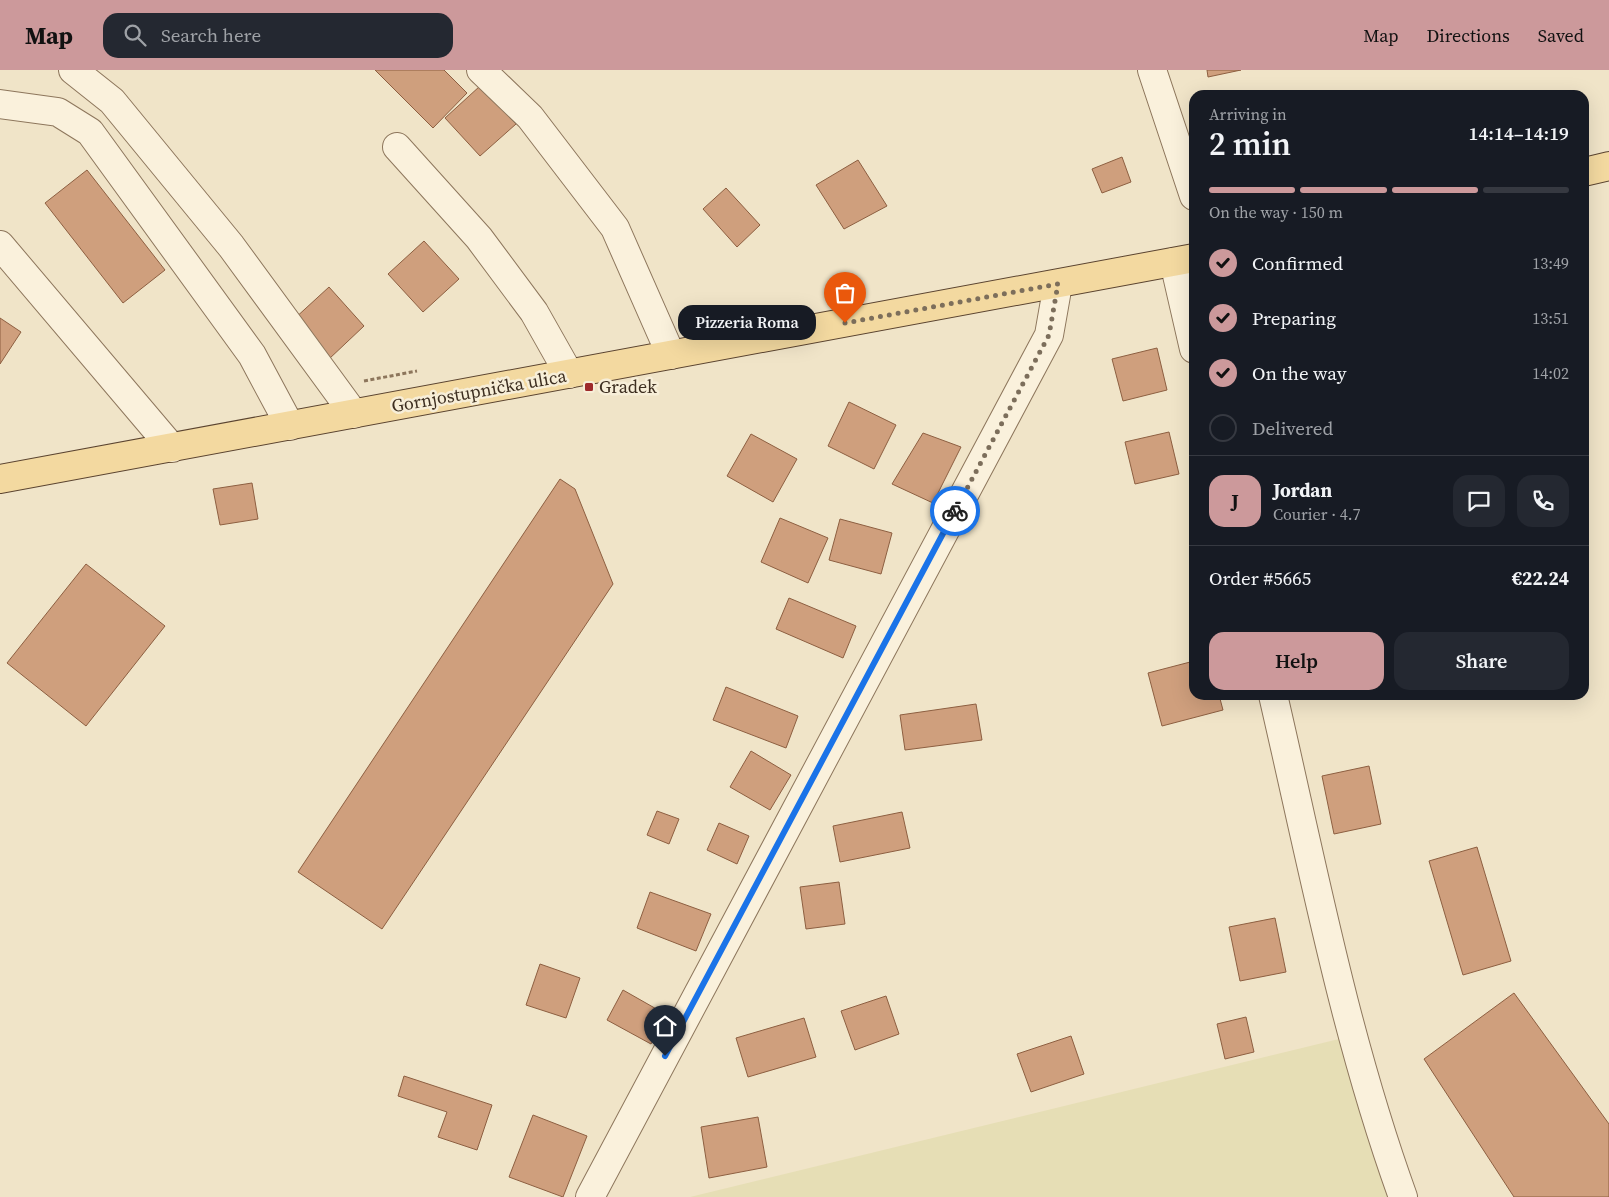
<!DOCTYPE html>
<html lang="en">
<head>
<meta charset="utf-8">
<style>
	body { margin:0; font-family:"Source Serif 4",serif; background:#242831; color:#f1f3f6; height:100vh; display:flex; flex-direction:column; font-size:19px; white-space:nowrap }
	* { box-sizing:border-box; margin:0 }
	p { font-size:16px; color:#9ea1a6 }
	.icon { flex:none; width:28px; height:28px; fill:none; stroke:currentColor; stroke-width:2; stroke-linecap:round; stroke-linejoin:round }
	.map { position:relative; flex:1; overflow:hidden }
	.sheet { position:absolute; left:1189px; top:20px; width:400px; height:610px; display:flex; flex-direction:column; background:#171b24; border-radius:15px; box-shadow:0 5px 20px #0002 }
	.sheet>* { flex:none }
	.pin { position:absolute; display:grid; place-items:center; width:42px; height:42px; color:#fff; margin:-51px -21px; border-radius:50% 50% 50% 0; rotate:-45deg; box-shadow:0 0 5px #0007 }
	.pin .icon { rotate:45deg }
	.courier { position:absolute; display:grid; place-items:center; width:50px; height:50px; margin:-25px; border:4px solid #1a73e8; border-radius:50%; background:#fff; color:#222; box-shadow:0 1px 6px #0007 }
	.bubble { position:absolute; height:35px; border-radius:15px; background:#171b24; box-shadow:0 5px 20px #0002; font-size:16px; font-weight:600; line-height:35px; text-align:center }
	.summary em { font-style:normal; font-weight:600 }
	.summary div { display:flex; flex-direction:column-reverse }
	.summary { display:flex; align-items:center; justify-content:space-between; height:85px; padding:0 20px }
	h1 { font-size:32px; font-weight:600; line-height:38px }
	.bar { display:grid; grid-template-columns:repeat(4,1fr); gap:8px 5px; align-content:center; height:60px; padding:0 20px }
	.bar i { height:6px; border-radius:4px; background:#363941 }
	.bar .on { background:#cc999b }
	.bar p { grid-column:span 4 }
	.line { display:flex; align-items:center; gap:12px; padding:0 20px; border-top:1px solid #363941 }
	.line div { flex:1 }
	.round { display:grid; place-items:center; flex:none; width:52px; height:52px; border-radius:15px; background:#242831 }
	ol { padding:0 20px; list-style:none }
	li { display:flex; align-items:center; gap:15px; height:55px }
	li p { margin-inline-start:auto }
	li .icon { padding:5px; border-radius:50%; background:#cc999b; color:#111; stroke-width:4 }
	li:last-child { color:#9ea1a6 }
	li i { width:28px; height:28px; border:2px solid #363941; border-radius:50% }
	.button { display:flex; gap:10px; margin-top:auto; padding:10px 20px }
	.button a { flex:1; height:58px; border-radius:15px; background:#cc999b; color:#111; font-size:20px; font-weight:600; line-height:58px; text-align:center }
	.button a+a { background:#242831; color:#f1f3f6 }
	header { display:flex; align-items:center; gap:30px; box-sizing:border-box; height:70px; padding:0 25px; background:#cc999b; color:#111 }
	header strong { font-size:24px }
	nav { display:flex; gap:28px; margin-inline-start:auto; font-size:18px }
	.search { width:350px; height:45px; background:#242831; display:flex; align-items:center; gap:12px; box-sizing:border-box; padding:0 18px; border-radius:15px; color:#9ea1a6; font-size:19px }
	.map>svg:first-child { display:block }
</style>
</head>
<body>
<header>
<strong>Map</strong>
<div class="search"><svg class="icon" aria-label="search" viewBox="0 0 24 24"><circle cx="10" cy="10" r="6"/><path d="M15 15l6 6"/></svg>Search here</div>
<nav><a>Map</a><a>Directions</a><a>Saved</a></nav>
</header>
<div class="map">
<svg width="1609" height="1127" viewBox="0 0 1609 1127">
	<rect width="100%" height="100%" fill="#f0e4c8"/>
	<path fill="#e6deb5" d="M1339 969 1393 1127H690Z"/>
	<path fill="#cf9f7d" stroke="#8d5f41" d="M375 0H444L467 23 433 58Z
		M1207 0H1241L1208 7Z
		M480 16 516 54 480 86 445 48Z
		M1122 87 1131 112 1102 123 1092 99Z
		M858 90 887 136 844 159 816 115Z
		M87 100 165 200 123 233 45 133Z
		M726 118 760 155 737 177 703 139Z
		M424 171 459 209 423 242 388 204Z
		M329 217 364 256 329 289 293 250Z
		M0 248 21 262 0 294Z
		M1157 278 1167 320 1123 331 1112 289Z
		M849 332 896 355 874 399 828 376Z
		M1169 362 1179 404 1135 414 1125 372Z
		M923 363 961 377 933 433 892 414Z
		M751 364 797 389 773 432 727 406Z
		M560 409 575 419 613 514 382 859 298 802Z
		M252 413 258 449 220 455 213 419Z
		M780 448 828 468 808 513 761 492Z
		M840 449 892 463 881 504 829 490Z
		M86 494 165 556 86 656 7 593Z
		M789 528 856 556 843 588 776 559Z
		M1194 591V625H1219L1223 640 1162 656 1148 603Z
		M726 617 798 646 786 678 713 650Z
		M976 634 982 670 905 680 900 645Z
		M751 681 791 705 770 740 730 717Z
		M1369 696 1381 754 1334 764 1322 706Z
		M657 741 679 749 669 774 647 765Z
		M902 742 910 778 840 792 833 756Z
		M719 753 749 766 737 794 707 780Z
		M1477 777 1511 891 1463 905 1429 791Z
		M839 812 845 854 806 859 800 817Z
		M650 822 711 844 696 881 637 858Z
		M1275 848 1286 902 1240 911 1229 857Z
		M540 894 580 908 566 948 526 935Z
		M623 920 667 945 651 974 607 950Z
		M1514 923 1609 1054V1127H1514L1424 989Z
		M886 926 899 964 855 980 841 941Z
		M1246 947 1254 982 1225 989 1217 954Z
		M804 948 816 987 748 1007 736 968Z
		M1071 966 1084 1004 1031 1022 1017 984Z
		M404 1006 492 1035 477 1080 438 1067 447 1042 398 1026Z
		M533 1045 587 1066 563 1127 509 1107Z
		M758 1047 767 1097 709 1108 701 1057Z"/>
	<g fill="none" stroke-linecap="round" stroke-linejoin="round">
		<defs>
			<path id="minor" d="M73 0 112 31 231 176 354 344
				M481 0 530 47 615 158 671 285
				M1152 0 1194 126
				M0 34 58 42 90 62 252 285 290 356
				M397 77 479 168 534 242 569 304
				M0 175 172 378
				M1174 192 1194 279
				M1273 625C1312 793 1344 964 1403 1127
				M590 1127 1049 265 1058 214"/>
			<path id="major" d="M1584 102 1609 96
				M0 409 1194 188"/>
		</defs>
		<use href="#minor" stroke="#8d765c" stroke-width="30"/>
		<use href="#major" stroke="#5b4430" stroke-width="30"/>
		<path stroke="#8d765c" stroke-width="3" stroke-dasharray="4 2.5" stroke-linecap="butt" d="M364 311 417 301"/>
		<use href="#minor" stroke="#faf1dc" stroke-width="28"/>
		<use href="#major" stroke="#f3d9a0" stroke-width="28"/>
	</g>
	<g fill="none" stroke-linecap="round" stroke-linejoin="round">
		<path stroke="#7c6e5b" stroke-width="5" stroke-dasharray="0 9" d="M845 253 1058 214 1049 265 955 441"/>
		<path stroke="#1a73e8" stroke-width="6" d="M665 986 955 441"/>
	</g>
	<rect fill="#9e2a2b" stroke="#f7eed8" stroke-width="2" x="584" y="312" width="10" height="10" rx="2.5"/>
	<g text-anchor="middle" stroke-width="5" stroke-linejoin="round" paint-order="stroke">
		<g font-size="18" fill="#3d2e20" stroke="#f7eed8" text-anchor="start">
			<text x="599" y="323">Gradek</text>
		</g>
		<g font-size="18" fill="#3d2e20" stroke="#f7eed8">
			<text transform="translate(479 321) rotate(-10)" y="6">Gornjostupnička ulica</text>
		</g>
	</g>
</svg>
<div class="pin" style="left:845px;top:253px;background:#ea580c"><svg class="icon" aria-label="bag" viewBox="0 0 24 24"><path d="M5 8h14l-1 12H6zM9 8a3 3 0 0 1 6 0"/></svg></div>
<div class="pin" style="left:665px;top:986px;background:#1f2937"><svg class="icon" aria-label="home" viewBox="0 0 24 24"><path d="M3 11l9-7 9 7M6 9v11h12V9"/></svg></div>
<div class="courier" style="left:955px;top:441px"><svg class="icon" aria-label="bike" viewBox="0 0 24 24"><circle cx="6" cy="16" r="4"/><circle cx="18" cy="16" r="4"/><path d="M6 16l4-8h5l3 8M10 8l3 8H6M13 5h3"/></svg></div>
<div class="bubble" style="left:678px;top:235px;width:138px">Pizzeria Roma</div>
<section class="sheet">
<div class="summary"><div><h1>2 min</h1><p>Arriving in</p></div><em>14:14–14:19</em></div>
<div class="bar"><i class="on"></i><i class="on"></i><i class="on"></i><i></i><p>On the way · 150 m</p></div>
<ol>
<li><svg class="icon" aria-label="check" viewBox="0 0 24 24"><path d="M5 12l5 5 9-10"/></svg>Confirmed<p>13:49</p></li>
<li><svg class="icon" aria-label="check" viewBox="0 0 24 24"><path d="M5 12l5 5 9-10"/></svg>Preparing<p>13:51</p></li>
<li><svg class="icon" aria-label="check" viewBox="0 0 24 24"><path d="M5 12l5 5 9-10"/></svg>On the way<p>14:02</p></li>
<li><i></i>Delivered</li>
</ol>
<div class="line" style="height:90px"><b class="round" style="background:#cc999b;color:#111">J</b><div><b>Jordan</b><p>Courier · 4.7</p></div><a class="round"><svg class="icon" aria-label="chat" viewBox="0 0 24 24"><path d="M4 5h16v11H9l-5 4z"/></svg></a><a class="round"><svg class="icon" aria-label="phone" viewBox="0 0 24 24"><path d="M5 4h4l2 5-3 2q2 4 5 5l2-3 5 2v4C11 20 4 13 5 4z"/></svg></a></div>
<div class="line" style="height:65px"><div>Order #5665</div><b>€22.24</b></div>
<div class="button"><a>Help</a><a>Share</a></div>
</section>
</div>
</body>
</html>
